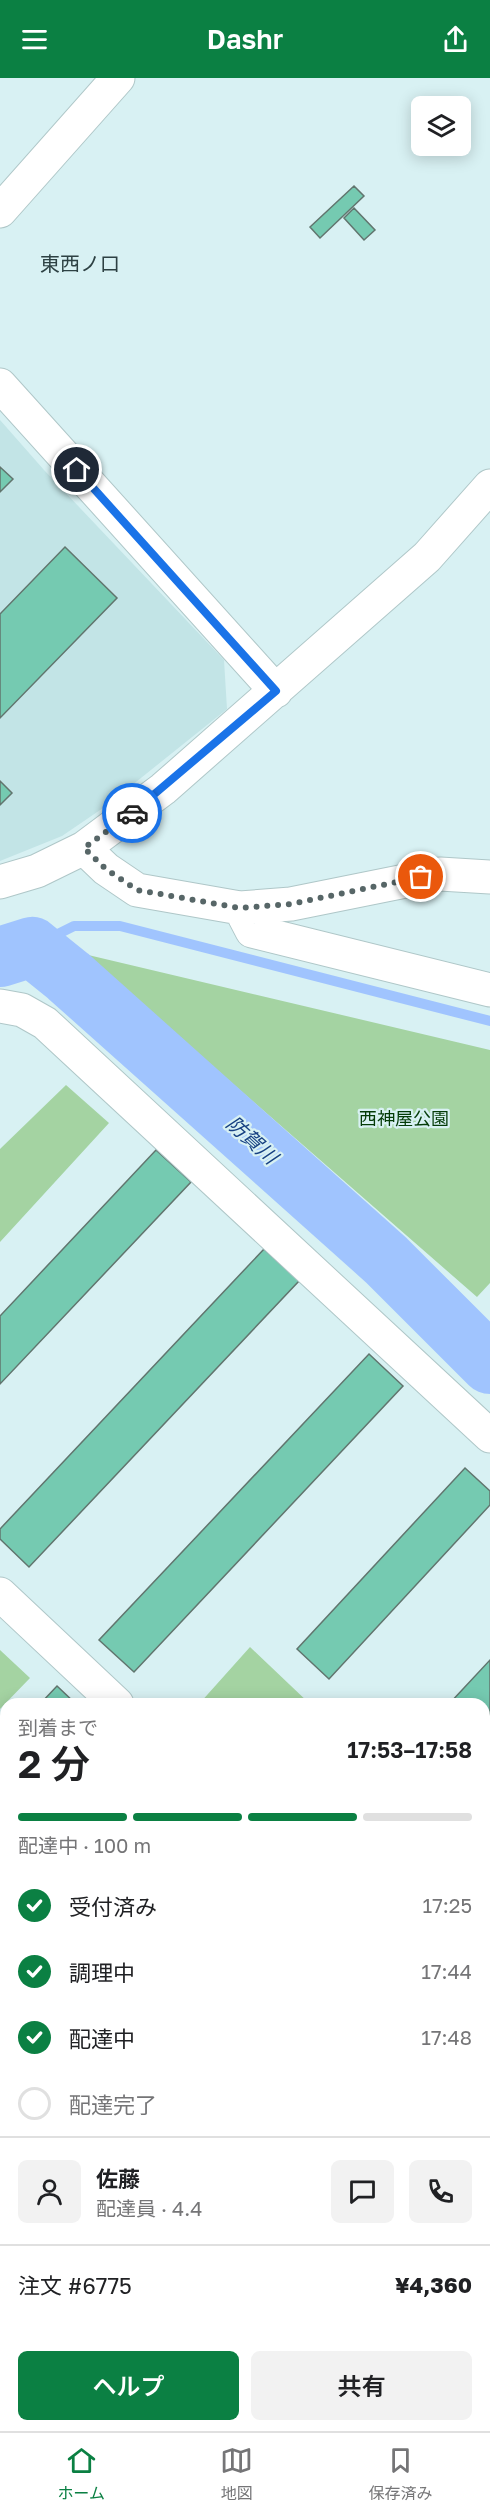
<!DOCTYPE html>
<html lang="ja">
<head>
<meta charset="utf-8">
<style>
	body { margin:0; font-family:"Golos Text","Noto Sans JP",sans-serif; background:#f2f2f2; color:#202124; height:100vh; display:flex; flex-direction:column; font-size:22px; white-space:nowrap }
	* { box-sizing:border-box; margin:0 }
	p { font-size:20px; color:#757577 }
	.icon { flex:none; width:33px; height:33px; fill:none; stroke:currentColor; stroke-width:2; stroke-linecap:round; stroke-linejoin:round }
	.map { position:relative; flex:1; overflow:hidden }
	.details { position:absolute; left:0px; top:1620px; width:490px; height:734px; display:flex; flex-direction:column; background:#fff; border-radius:18px 18px 0 0; box-shadow:0 3px 15px #0003 }
	.details>* { flex:none }
	.buttons { position:absolute; left:411px; top:18px; display:grid; gap:12px }
	.buttons a { display:grid; place-items:center; width:60px; height:60px; border-radius:9px; background:#fff; box-shadow:0 3px 15px #0003; font-size:30px }
	.pin { position:absolute; display:grid; place-items:center; width:51px; height:51px; color:#fff; margin:-26px; border:3px solid #fff; border-radius:50%; box-shadow:0 2px 6px #0007 }
	.courier { position:absolute; display:grid; place-items:center; width:60px; height:60px; margin:-30px; border:4px solid #1a73e8; border-radius:50%; background:#fff; color:#222; box-shadow:0 2px 8px #0007 }
	.overview em { font-style:normal; font-weight:600 }
	.overview div { display:flex; flex-direction:column-reverse }
	.overview { display:flex; align-items:center; justify-content:space-between; height:102px; padding:0 18px }
	h1 { font-size:39px; font-weight:600; line-height:45px }
	.bar { display:grid; grid-template-columns:repeat(4,1fr); gap:9px 6px; align-content:center; height:72px; padding:0 18px }
	.bar i { height:8px; border-radius:4px; background:#e0e0e0 }
	.bar .on { background:#0b8043 }
	.bar p { grid-column:span 4 }
	.line { display:flex; align-items:center; gap:15px; padding:0 18px; border-top:2px solid #e0e0e0 }
	.line div { flex:1 }
	.round { display:grid; place-items:center; flex:none; width:63px; height:63px; border-radius:9px; background:#f2f2f2 }
	ol { padding:0 18px; list-style:none }
	li { display:flex; align-items:center; gap:18px; height:66px }
	li p { margin-inline-start:auto }
	li .icon { padding:6px; border-radius:50%; background:#0b8043; color:#fff; stroke-width:4 }
	li:last-child { color:#757577 }
	li i { width:33px; height:33px; border:3px solid #e0e0e0; border-radius:50% }
	.primary-button { display:flex; gap:12px; margin-top:auto; padding:12px 18px }
	.primary-button a { flex:1; height:69px; border-radius:9px; background:#0b8043; color:#fff; font-size:24px; font-weight:600; line-height:69px; text-align:center }
	.primary-button a+a { background:#f2f2f2; color:#202124 }
	header { display:flex; justify-content:space-between; align-items:center; height:78px; padding:0 18px; background:#0b8043; color:#fff; font-size:27px; font-weight:600 }
	.dock { display:flex; justify-content:space-around; align-items:center; height:84px; border-top:2px solid #e0e0e0; background:#fff; font-size:16px; color:#757577 }
	.dock a { display:grid; justify-items:center; gap:3px }
	.dock .on { color:#0b8043 }
	.map>svg:first-child { display:block }
</style>
</head>
<body>
<header><svg class="icon" aria-label="menu" viewBox="0 0 24 24"><path d="M4 6h16M4 12h16M4 18h16"/></svg>Dashr<svg class="icon" aria-label="share" viewBox="0 0 24 24"><path d="M12 15V3M7 8l5-5 5 5M5 13v7h14v-7"/></svg></header>
<div class="map">
<svg width="490" height="2353" viewBox="0 0 490 2353">
	<rect width="100%" height="100%" fill="#d8f1f3"/>
	<path fill="#c2e4e6" d="M0 342 44 392 224 582 227 631 106 728 62 758 0 783Z"/>
	<path fill="#a4d3a2" d="M84 876 490 972V1205L477 1219Z
		M66 1007 109 1045 0 1164V1071Z
		M250 1569 310 1626H199Z
		M0 1572 30 1600 0 1631Z"/>
	<g fill="none" stroke-linecap="round" stroke-linejoin="round">
		<path stroke="#a0c4fe" stroke-width="10" d="M32 869 74 848H120L490 943"/>
		<path stroke="#a0c4fe" stroke-width="60" d="M0 879 32 869 68 898 386 1182 490 1286
			M0 2268 6 2274
			M81 2348 87 2353"/>
	</g>
	<path fill="#75cab1" stroke="#61756e" stroke-width="1.5" d="M354 108 364 118 320 160 310 149Z
		M354 130 375 152 364 162 344 140Z
		M0 389 13 401 0 414Z
		M65 469 117 520 0 640V536Z
		M0 703 12 715 0 727Z
		M156 1072 191 1104 0 1306V1238Z
		M264 1171 299 1203 29 1489 0 1461V1451Z
		M369 1276 403 1308 134 1594 99 1562Z
		M465 1390 490 1413V1427L329 1601 297 1571Z
		M490 1582V1646L484 1652V1626H449Z
		M57 1608 76 1626H40Z
		M6 1662V1735L0 1741V1668Z
		M490 1805V1877L484 1883V1811Z
		M6 1878V1951L0 1957V1885Z
		M490 2020V2092L484 2098V2025Z
		M6 2095V2146L0 2140V2102Z
		M490 2235V2308L484 2314V2241Z
		M219 2348H250L245 2353H225Z
		M385 2348H453L448 2353H380Z"/>
	<g fill="none" stroke-linecap="round" stroke-linejoin="round">
		<defs>
			<path id="minor" d="M0 133 118 0
				M0 307 276 613
				M84 770 106 791 137 812 240 830 252 853 490 912
				M0 804 37 793 84 770 163 711 427 479 490 408
				M240 830 291 826 440 796 490 799
				M0 928 22 932 45 945 490 1358
				M0 1516 117 1626
				M484 1743 490 1737
				M484 1969 490 1974
				M0 2189 6 2195
				M0 2343 10 2353
				M165 2348 170 2353"/>
		</defs>
		<use href="#minor" stroke="#afc7c8" stroke-width="35"/>
		<use href="#minor" stroke="#fff" stroke-width="33"/>
	</g>
	<g fill="none" stroke-linecap="round" stroke-linejoin="round">
		<path stroke="#576667" stroke-width="6" stroke-dasharray="0 10.8" d="M132 735 84 770 106 791 137 812 240 830 291 826 421 799"/>
		<path stroke="#1a73e8" stroke-width="8" d="M77 392 276 613 132 735"/>
	</g>
	<g text-anchor="middle" stroke-width="4.5" stroke-linejoin="round" paint-order="stroke">
		<g font-size="18" fill="#043c08" stroke="#d8f1f3">
			<text x="404" y="1047">西神屋公園</text>
		</g>
		<g font-size="20" fill="#2d4143" stroke="#d8f1f3">
			<text x="80" y="193">東西ノ口</text>
		</g>
		<g font-size="20" font-style="italic" fill="#164082" stroke="#d8f1f3">
			<text transform="translate(252 1062) rotate(42)" y="7">防賀川</text>
		</g>
	</g>
</svg>
<div class="buttons">
<a><svg class="icon" aria-label="layers" viewBox="0 0 24 24"><path d="M12 4l9 5-9 5-9-5zM3 14l9 5 9-5"/></svg></a>
</div>
<div class="pin" style="left:421px;top:799px;background:#ea580c"><svg class="icon" aria-label="bag" viewBox="0 0 24 24"><path d="M5 8h14l-1 12H6zM9 8a3 3 0 0 1 6 0"/></svg></div>
<div class="pin" style="left:77px;top:392px;background:#1f2937"><svg class="icon" aria-label="home" viewBox="0 0 24 24"><path d="M3 11l9-7 9 7M6 9v11h12V9"/></svg></div>
<div class="courier" style="left:132px;top:735px"><svg class="icon" aria-label="car" viewBox="0 0 24 24"><path d="M5 17H2v-5l4-1 3-4h7l3 4 3 1v5h-3M9 17h6M6 11h13"/><circle cx="7" cy="17" r="2"/><circle cx="17" cy="17" r="2"/></svg></div>
<section class="details">
<div class="overview"><div><h1>2 分</h1><p>到着まで</p></div><em>17:53–17:58</em></div>
<div class="bar"><i class="on"></i><i class="on"></i><i class="on"></i><i></i><p>配達中 · 100 m</p></div>
<ol>
<li><svg class="icon" aria-label="check" viewBox="0 0 24 24"><path d="M5 12l5 5 9-10"/></svg>受付済み<p>17:25</p></li>
<li><svg class="icon" aria-label="check" viewBox="0 0 24 24"><path d="M5 12l5 5 9-10"/></svg>調理中<p>17:44</p></li>
<li><svg class="icon" aria-label="check" viewBox="0 0 24 24"><path d="M5 12l5 5 9-10"/></svg>配達中<p>17:48</p></li>
<li><i></i>配達完了</li>
</ol>
<div class="line" style="height:108px"><a class="round"><svg class="icon" aria-label="person" viewBox="0 0 24 24"><circle cx="12" cy="8" r="4"/><path d="M4 21q1-7 8-7t8 7"/></svg></a><div><b>佐藤</b><p>配達員 · 4.4</p></div><a class="round"><svg class="icon" aria-label="chat" viewBox="0 0 24 24"><path d="M4 5h16v11H9l-5 4z"/></svg></a><a class="round"><svg class="icon" aria-label="phone" viewBox="0 0 24 24"><path d="M5 4h4l2 5-3 2q2 4 5 5l2-3 5 2v4C11 20 4 13 5 4z"/></svg></a></div>
<div class="line" style="height:78px"><div>注文 #6775</div><b>¥4,360</b></div>
<div class="primary-button"><a>ヘルプ</a><a>共有</a></div>
</section>
</div>
<nav class="dock">
<a class="on"><svg class="icon" aria-label="home" viewBox="0 0 24 24"><path d="M3 11l9-7 9 7M6 9v11h12V9"/></svg>ホーム</a>
<a><svg class="icon" aria-label="map" viewBox="0 0 24 24"><path d="M3 6l6-2 6 2 6-2v14l-6 2-6-2-6 2zM9 4v14M15 6v14"/></svg>地図</a>
<a><svg class="icon" aria-label="saved" viewBox="0 0 24 24"><path d="M7 4h10v16l-5-4-5 4z"/></svg>保存済み</a>
</nav>
</body>
</html>
